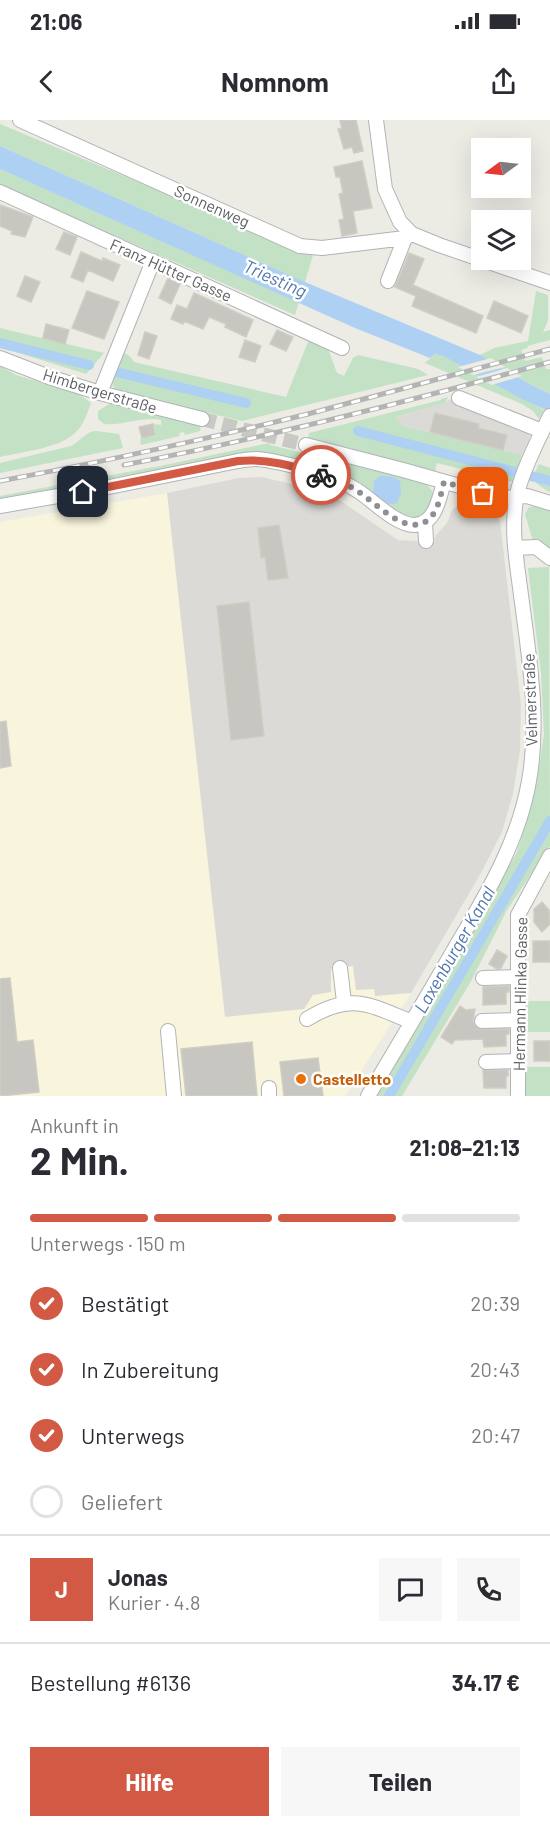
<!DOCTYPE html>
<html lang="de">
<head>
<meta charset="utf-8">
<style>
	body { margin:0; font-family:Barlow,sans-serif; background:#f7f7f7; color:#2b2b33; height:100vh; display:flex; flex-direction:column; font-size:22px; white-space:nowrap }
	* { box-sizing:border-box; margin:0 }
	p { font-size:20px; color:#7c7c81 }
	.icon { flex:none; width:33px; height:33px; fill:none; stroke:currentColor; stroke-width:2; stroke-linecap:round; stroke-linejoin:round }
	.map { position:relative; height:976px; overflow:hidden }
	.details { display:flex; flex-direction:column; background:#fff; flex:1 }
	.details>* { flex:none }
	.needle { width:39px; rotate:255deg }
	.tools { position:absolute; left:471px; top:18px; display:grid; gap:12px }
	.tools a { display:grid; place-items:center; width:60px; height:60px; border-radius:0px; background:#fff; box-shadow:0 6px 24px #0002; font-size:30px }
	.pin { position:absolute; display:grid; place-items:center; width:51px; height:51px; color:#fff; margin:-26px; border-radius:12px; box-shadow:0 3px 9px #0006 }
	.courier { position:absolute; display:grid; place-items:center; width:60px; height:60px; margin:-30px; border:4px solid #d25944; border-radius:50%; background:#fff; color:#222; box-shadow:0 2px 8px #0007 }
	.overview em { font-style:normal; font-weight:700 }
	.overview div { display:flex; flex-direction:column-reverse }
	.overview { display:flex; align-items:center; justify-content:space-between; height:102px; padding:0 30px }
	h1 { font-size:39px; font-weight:700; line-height:45px }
	.bar { display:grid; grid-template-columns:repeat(4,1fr); gap:9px 6px; align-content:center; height:72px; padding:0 30px }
	.bar i { height:8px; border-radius:4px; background:#e1e1e2 }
	.bar .selected { background:#d25944 }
	.bar p { grid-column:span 4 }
	.line { display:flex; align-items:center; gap:15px; padding:0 30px; border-top:2px solid #e1e1e2 }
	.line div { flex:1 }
	.round { display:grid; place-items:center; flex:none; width:63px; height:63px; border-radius:0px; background:#f7f7f7 }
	ol { padding:0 30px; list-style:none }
	li { display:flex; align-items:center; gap:18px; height:66px }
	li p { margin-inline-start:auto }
	li .icon { padding:6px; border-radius:50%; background:#d25944; color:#fff; stroke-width:4 }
	li:last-child { color:#7c7c81 }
	li i { width:33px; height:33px; border:3px solid #e1e1e2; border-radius:50% }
	.primary-button { display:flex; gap:12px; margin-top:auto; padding:12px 30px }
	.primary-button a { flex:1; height:69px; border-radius:0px; background:#d25944; color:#fff; font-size:24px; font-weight:700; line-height:69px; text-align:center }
	.primary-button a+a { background:#f7f7f7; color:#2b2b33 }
	.status { display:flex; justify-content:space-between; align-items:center; height:42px; padding:0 30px; background:#fff; direction:ltr }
	.status svg { height:16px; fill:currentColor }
	header { display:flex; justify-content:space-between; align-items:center; height:78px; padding:0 30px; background:#fff; font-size:27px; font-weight:700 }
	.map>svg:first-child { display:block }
</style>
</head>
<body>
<div class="status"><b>21:06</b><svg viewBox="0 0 49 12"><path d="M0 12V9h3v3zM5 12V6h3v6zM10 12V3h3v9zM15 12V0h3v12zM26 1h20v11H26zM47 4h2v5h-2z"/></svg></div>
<header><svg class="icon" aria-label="back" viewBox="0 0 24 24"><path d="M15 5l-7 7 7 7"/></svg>Nomnom<svg class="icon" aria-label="share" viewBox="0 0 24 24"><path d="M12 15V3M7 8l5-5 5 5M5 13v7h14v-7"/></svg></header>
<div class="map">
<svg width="550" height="976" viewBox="0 0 550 976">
	<rect width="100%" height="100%" fill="#ecebe4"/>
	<path fill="#f9f4dc" d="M262 357 321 371 335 377 398 420 434 422 436 415 447 403 452 390 468 380 493 390 499 397 521 584 520 631 513 674 502 712 481 753 411 873 345 976H0V402L167 373 238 358Z"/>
	<path fill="#dbdad6" d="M469 274 514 293 531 309 529 321 522 335 403 306 395 297 445 283 448 280Z
		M262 357 321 371 335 377 398 420 434 422 436 415 447 403 452 390 468 380 493 390 500 401 521 584 520 631 513 674 502 712 481 753 411 873 375 876 374 869 356 870 353 846 331 849V872L313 875 304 889 225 897 167 373 238 358Z"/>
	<path fill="#c3e1c5" d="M0 4 313 135 305 162 0 26Z
		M0 49 299 182 295 195 0 65Z
		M536 171 548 175V200L543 212 550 210V220L527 226 528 228 521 230 525 241 542 237 546 249H550V274L531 265 480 235 494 228 528 221Z
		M0 208 104 233 86 254 0 227Z
		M310 217 328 229 337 253 344 256 353 238 358 235 418 249 428 255 242 301 205 292 203 293 124 272 123 274 114 268 111 261 122 233C128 233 131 237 134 242L286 277Z
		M435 234 443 236 544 290 539 299 533 291 522 284 425 243Z
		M0 246 16 255 79 274 91 283C87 294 84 304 76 312 61 328 21 332 0 337Z
		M448 277 445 283 395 297 403 306 522 335 513 362 437 343 435 351 392 342V340L308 319 309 313 441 280V279Z
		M111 283H116L201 306 200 311 185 315 184 312 179 313 180 316 141 325 140 319 156 316 154 304 161 305V300C142 296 123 306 104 304L98 299V291Z
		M96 311 119 314 123 328 0 353V343L71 326C80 322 86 311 96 311Z
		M269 323 270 325 418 360C440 371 435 379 423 397L410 401 349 360 262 336 0 383V376L165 345Z
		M539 344 550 348V372C535 364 530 360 539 344Z
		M544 385 550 387V429L532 418 525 394 529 387Z
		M549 438 550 726 507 790 470 863 402 976H377L517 732 530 689 537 661 544 614 541 553 528 448 548 447Z
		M524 881H550V912H523Z
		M524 947H550V976H526Z"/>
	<path fill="#add0f3" d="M0 26 305 162 480 235 531 265 550 274V292L524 280 443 236 435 234 430 238 355 208 0 49Z
		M380 356 393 357 400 361 401 373 397 383C387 387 381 379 373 374L374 361Z"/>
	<path fill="#ecebe4" d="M491 238 505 247 473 255 458 247Z
		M507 248 522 256 492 265 476 257Z"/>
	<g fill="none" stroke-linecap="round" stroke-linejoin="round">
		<path stroke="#add0f3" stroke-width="10" d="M0 223 89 245
			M116 252 246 283
			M358 311 550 361
			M389 976 550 701"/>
	</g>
	<path fill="#c8c6c0" stroke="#d0cdc3" stroke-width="1.5" d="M340 0H356L363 31 354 33 352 27 344 29 338 9H342Z
		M362 41 372 88 353 91 357 113 342 116 339 100 344 99 339 74 343 73 340 57H336L334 47Z
		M0 85 33 97 25 117 11 114 12 111 0 106Z
		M64 112 77 117 70 135 56 129Z
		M81 132 102 141 103 138 120 145 113 161 88 150 83 162 71 157Z
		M409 133 424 139 413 165 483 196 476 213 412 186 416 176 395 167Z
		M25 156 40 162 31 182 17 176Z
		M168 158 180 164 171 184 159 178Z
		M87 171 119 182 104 219 72 208Z
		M194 173 253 200 246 217 225 207 226 204 209 197 203 209 184 201 183 204 171 199 177 185 187 189Z
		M494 181 528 196 521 213 487 198Z
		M46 204 69 210 65 224 43 218Z
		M277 210 293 217 286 231 270 224Z
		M145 212 157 216 149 239 138 235Z
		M245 220 261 226 255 242 239 237Z
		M435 293 479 304 478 308 507 315 503 330 430 312Z
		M153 304 155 315 142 318 139 307Z
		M279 405 288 458 268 460 265 437 261 438 258 408Z
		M249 482 264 616 231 620 217 486Z
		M6 601 11 646 0 648V602Z
		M542 782 549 790 550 804 542 812 534 802V789Z
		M533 821H550V842H533Z
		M497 830 507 836 501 848 497 849 489 844Z
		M10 858 17 922 33 920 39 972 0 976V859Z
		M509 866V872H506V884L483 885V867Z
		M460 886 466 890 475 889 473 902 478 909H509V914H506V926L484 927 483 919 455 920 452 924 441 917Z
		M534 921H550V941H534Z
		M252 922 257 976H186L181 929Z
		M318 938 323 976H284L280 942Z
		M483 950H508V956H506V968H484Z"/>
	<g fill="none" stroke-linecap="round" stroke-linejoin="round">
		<path stroke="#c8c8c4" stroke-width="14" stroke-dasharray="14 7" stroke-linecap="butt" d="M202 299 306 325"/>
		<defs>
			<path id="minor" d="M20 0 300 126 322 128 405 118 412 114
				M376 0 385 69 400 102 412 114 439 125 550 163
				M0 72 342 228
				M388 161 405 118
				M0 238 49 257 100 273 202 299
				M100 273 153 141
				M459 278 542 311
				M306 325 403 350 502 378 527 376 550 383
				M0 386 104 368 238 341C244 340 250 339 256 339 274 340 325 353 341 361 347 365 354 368 361 373 374 382 398 406 415 405 436 403 439 378 444 362
				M425 402 426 421
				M515 428 536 427 550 438
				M340 848 344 882
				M483 858 518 857
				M307 899C351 872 368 884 412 902
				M482 901 518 900
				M168 911 174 976
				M486 942 518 941
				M269 968V976
				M368 976C396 929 424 882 451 835 483 780 518 725 529 661 540 599 529 537 521 475 517 444 511 412 516 380 518 360 540 315 550 296
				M518 976V795L550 736"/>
		</defs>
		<use href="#minor" stroke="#b1b3b7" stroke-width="16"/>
		<use href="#minor" stroke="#fff" stroke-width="14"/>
		<defs>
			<path id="rail" d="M124 345C268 317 409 282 550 242
				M0 361C103 342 206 319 308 294 389 273 469 250 550 229"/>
		</defs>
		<use href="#rail" stroke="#b3b4b4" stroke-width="5"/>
		<use href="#rail" stroke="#fff" stroke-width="3" stroke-dasharray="9" stroke-linecap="butt"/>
	</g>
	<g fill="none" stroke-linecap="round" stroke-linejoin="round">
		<path stroke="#8e8f90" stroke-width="6" stroke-dasharray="0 10.8" d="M321 355C335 359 347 364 359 372 376 383 410 421 431 397 439 388 441 373 444 362L483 373"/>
		<path stroke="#d25944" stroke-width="8" d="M83 372 238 341C267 338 293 346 321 355"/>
	</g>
	<circle fill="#e8710a" stroke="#fff" stroke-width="2" cx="301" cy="959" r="6"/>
	<g text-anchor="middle" stroke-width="5" stroke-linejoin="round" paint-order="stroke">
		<g font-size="16" fill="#5c5e62" stroke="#fff">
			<text transform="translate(212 86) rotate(24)" y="6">Sonnenweg</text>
			<text transform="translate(171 150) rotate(24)" y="6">Franz Hütter Gasse</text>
			<text transform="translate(100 271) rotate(17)" y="6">Himbergerstraße</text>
			<text transform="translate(530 580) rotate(-92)" y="6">Velmerstraße</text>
			<text transform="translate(520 874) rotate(-89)" y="6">Hermann Hlinka Gasse</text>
		</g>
		<g font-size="16" font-weight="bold" fill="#c56008" stroke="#fff" text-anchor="start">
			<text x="313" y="965">Castelletto</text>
		</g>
		<g font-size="18" font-style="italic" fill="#5076ab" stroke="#fff">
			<text transform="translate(275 159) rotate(24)" y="6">Triesting</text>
			<text transform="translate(455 830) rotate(-60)" y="6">Laxenburger Kanal</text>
		</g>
	</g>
</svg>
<div class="tools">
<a><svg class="needle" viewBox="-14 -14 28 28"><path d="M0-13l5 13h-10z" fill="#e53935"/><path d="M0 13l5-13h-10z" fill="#7c7c81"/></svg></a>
<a><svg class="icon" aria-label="layers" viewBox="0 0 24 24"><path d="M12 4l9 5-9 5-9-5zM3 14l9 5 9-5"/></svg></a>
</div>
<div class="pin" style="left:483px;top:373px;background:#ea580c"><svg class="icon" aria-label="bag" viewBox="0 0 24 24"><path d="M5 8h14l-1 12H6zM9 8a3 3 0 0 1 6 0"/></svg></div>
<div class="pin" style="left:83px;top:372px;background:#1f2937"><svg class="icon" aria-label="home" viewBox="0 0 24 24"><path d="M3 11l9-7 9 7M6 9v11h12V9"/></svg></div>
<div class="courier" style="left:321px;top:355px"><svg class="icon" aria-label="bike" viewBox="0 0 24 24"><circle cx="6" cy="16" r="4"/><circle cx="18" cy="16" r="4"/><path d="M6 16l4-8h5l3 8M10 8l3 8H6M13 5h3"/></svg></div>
</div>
<section class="details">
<div class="overview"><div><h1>2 Min.</h1><p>Ankunft in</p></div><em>21:08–21:13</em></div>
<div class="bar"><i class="selected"></i><i class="selected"></i><i class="selected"></i><i></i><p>Unterwegs · 150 m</p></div>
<ol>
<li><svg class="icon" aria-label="check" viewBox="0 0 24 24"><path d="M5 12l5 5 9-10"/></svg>Bestätigt<p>20:39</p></li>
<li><svg class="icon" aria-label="check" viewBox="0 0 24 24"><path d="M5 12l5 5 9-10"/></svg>In Zubereitung<p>20:43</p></li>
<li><svg class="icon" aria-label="check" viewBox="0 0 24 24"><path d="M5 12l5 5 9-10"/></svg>Unterwegs<p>20:47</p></li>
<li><i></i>Geliefert</li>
</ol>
<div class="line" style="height:108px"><b class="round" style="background:#d25944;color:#fff">J</b><div><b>Jonas</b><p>Kurier · 4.8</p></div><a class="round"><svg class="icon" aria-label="chat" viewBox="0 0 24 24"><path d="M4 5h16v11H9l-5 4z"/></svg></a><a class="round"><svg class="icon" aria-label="phone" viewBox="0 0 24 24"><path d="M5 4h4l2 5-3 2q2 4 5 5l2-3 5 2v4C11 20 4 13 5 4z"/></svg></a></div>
<div class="line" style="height:78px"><div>Bestellung #6136</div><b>34.17 €</b></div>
<div class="primary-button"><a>Hilfe</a><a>Teilen</a></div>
</section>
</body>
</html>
